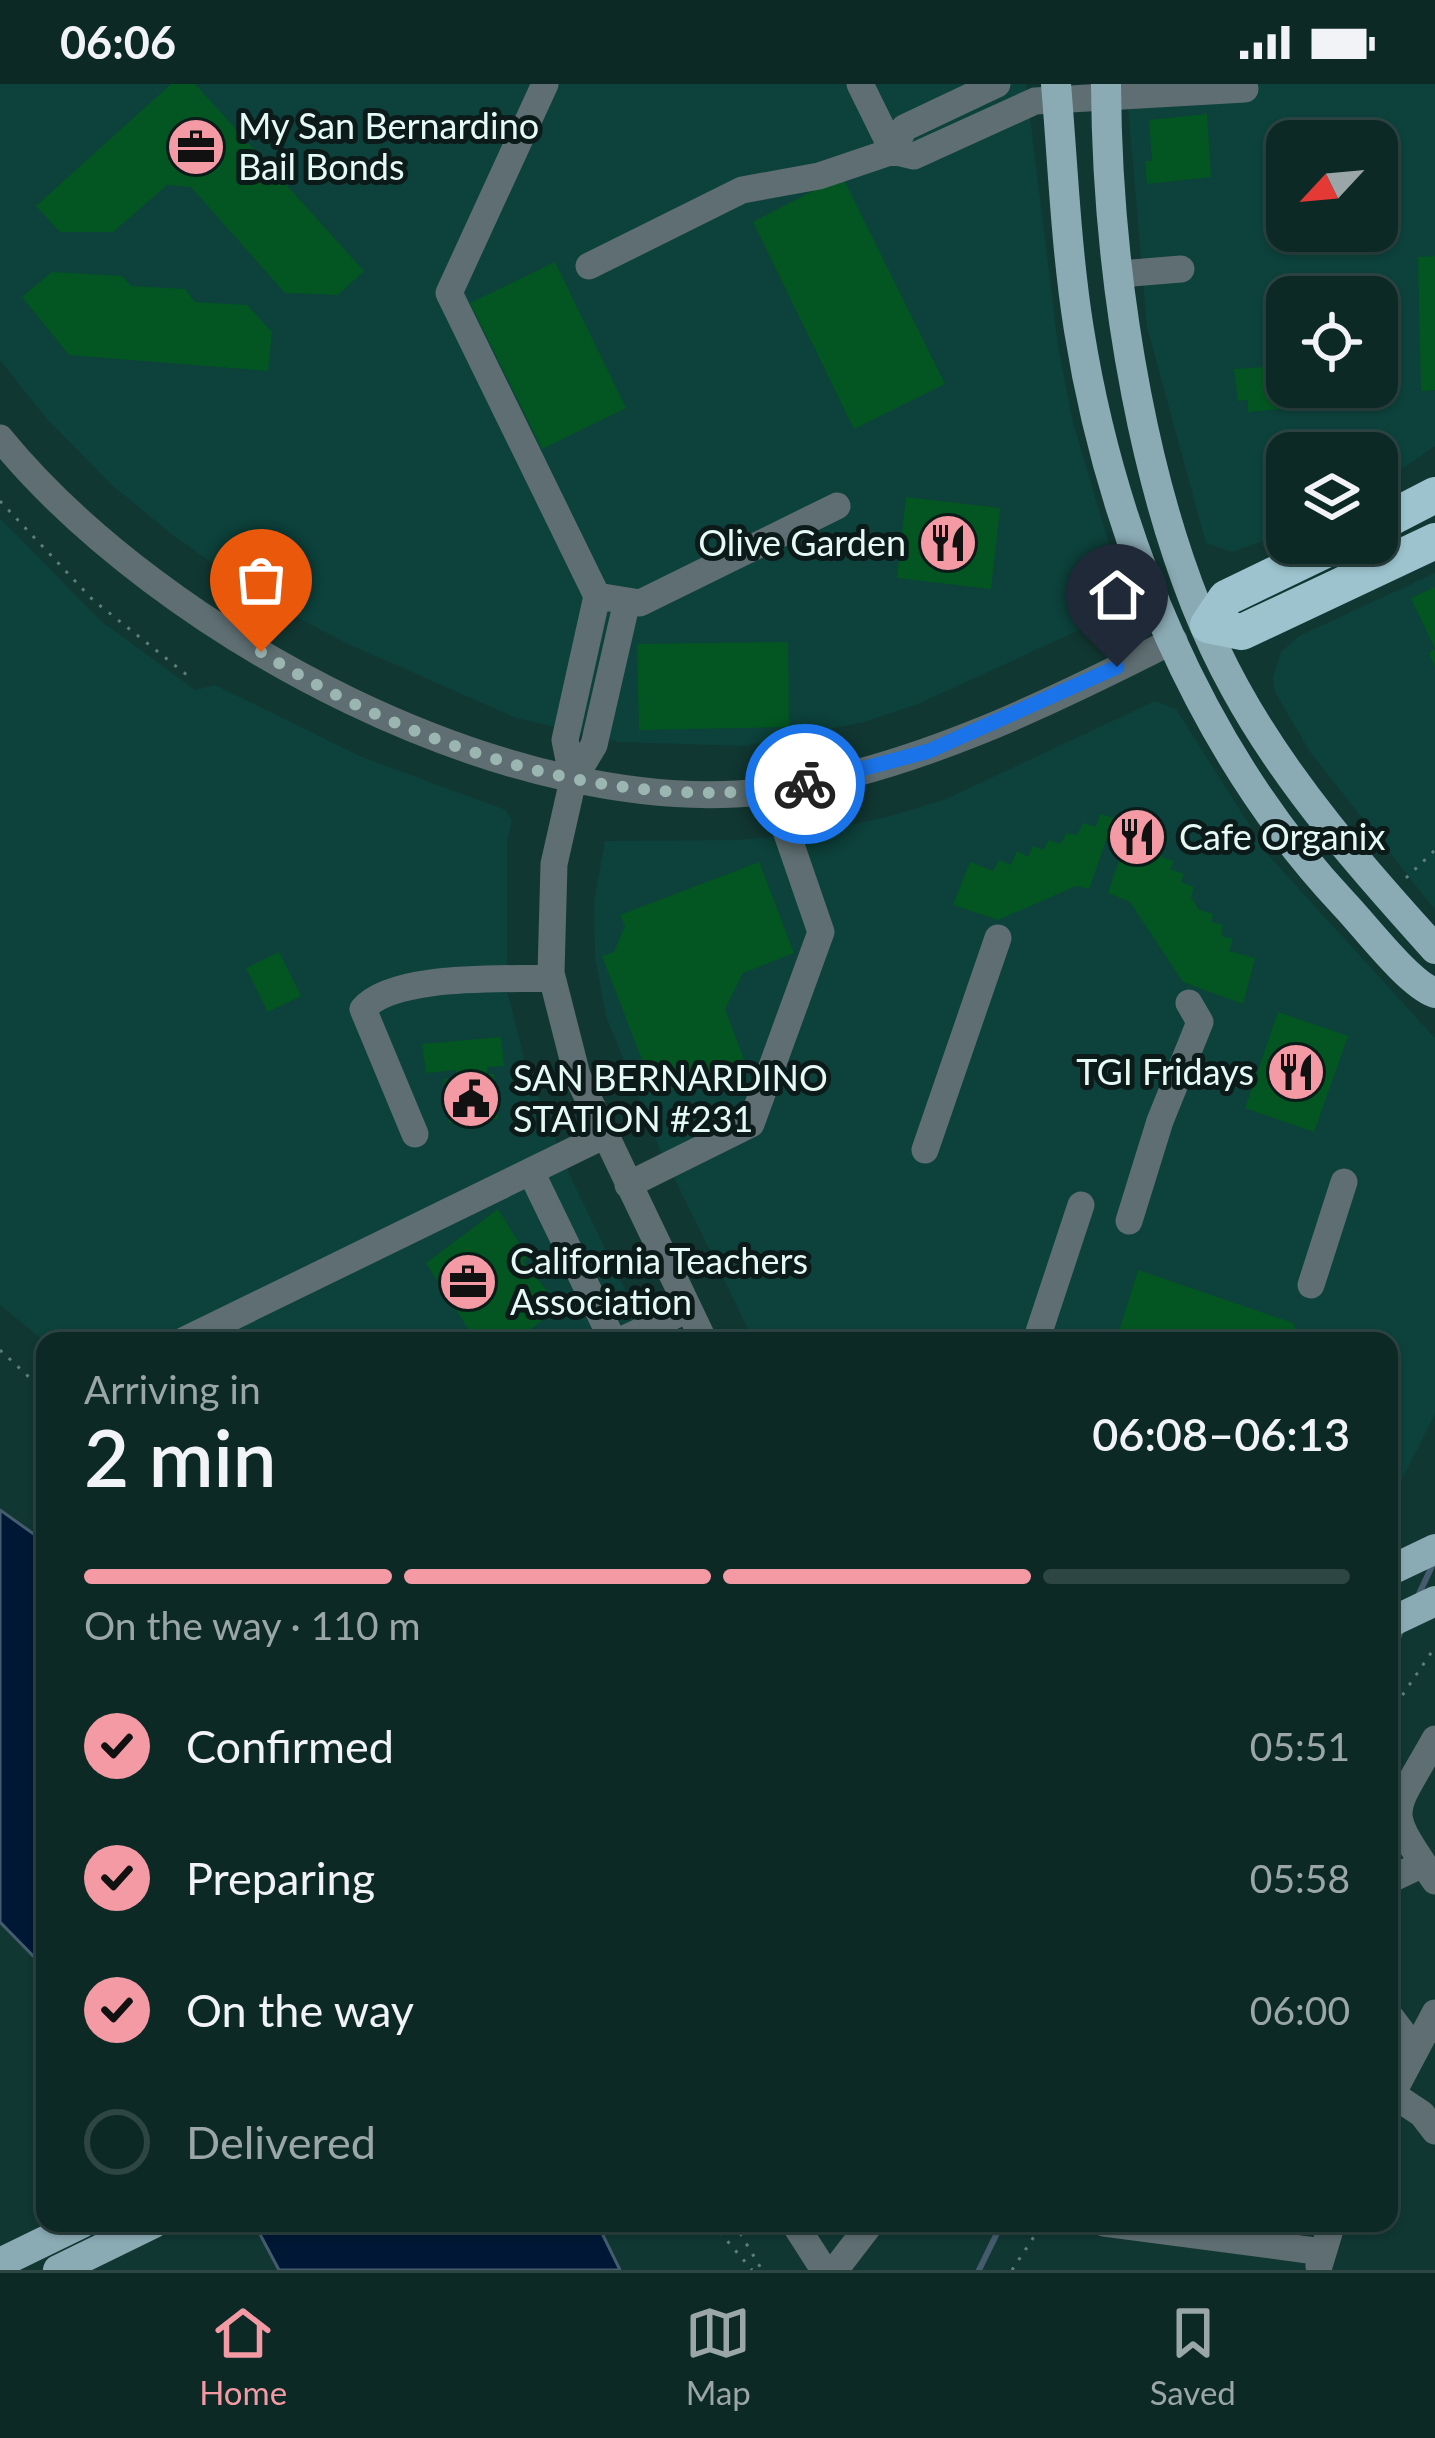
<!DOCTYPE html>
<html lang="en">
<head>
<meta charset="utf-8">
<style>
	body { margin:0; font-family:Lato,sans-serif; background:#1b3532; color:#f1f3f6; height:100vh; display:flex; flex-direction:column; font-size:45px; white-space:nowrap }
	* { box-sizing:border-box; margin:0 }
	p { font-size:39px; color:#9aa6a7 }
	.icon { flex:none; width:66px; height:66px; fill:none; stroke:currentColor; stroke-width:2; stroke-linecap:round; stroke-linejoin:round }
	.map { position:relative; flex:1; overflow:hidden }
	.drawer { position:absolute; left:36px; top:1248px; width:1362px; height:900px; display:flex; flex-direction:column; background:#0d2926; border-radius:24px; box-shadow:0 3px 9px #0004,0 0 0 3px #2d4543 }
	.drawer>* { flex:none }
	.needle { width:78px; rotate:244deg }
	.tools { position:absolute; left:1266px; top:36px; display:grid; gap:24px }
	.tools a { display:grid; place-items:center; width:132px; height:132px; border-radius:24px; background:#0d2926; box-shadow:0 3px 9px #0004,0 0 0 3px #2d4543; font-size:60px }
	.pin { position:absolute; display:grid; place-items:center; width:102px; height:102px; color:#fff; margin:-123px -51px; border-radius:50% 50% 50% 0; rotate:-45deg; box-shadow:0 0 12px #0007 }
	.pin .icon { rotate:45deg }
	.courier { position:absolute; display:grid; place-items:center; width:120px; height:120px; margin:-60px; border:9px solid #1a73e8; border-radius:50%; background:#fff; color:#222; box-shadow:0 3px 15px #0007 }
	.summary em { font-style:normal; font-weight:600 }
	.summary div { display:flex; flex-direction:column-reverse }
	.summary { display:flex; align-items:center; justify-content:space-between; height:204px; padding:0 48px }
	h1 { font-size:78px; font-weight:600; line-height:90px }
	.bar { display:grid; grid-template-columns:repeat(4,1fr); gap:18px 12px; align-content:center; height:144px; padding:0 48px }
	.bar i { height:15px; border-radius:9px; background:#2d4543 }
	.bar .active { background:#f49aa5 }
	.bar p { grid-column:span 4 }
	ol { padding:0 48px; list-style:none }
	li { display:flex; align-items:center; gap:36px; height:132px }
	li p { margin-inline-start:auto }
	li .icon { padding:12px; border-radius:50%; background:#f49aa5; color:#111; stroke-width:4 }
	li:last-child { color:#9aa6a7 }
	li i { width:66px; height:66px; border:6px solid #2d4543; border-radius:50% }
	.status { display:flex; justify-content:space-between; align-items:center; height:84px; padding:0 60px; background:#0d2926; direction:ltr }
	.status svg { height:33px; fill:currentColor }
	.tab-bar { display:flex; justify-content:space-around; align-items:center; height:168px; border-top:3px solid #2d4543; background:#0d2926; font-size:33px; color:#9aa6a7 }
	.tab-bar a { display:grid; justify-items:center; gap:6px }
	.tab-bar .active { color:#f49aa5 }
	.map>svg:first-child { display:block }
</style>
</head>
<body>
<div class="status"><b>06:06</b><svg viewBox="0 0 49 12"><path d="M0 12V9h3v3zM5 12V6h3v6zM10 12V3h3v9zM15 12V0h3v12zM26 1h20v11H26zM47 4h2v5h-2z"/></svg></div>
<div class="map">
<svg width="1435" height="2186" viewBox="0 0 1435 2186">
	<rect width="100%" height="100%" fill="#113732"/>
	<path fill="#0d413b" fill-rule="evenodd" d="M0 0H1026L1058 261 1072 335 1126 517 1121 527 918 620 864 638 746 662 619 658 516 634 348 560 266 517 174 452 113 402 46 334 0 276Z
		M1126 0H1435V362L1377 402V369H1287V448L1232 468 1206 459 1147 243ZM1287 57H1377V147H1287ZM1287 213H1377V303H1287Z
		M0 434 101 537 195 606 215 601 362 673 506 726 512 737 507 758V906L525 978 571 1094 650 1257 45 1258 0 1221Z
		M1435 489V826L1310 668 1275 608 1273 594 1281 568 1299 552Z
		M1155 617 1176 625 1269 772 1435 954V1330L1389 1421V1257H754L658 1061 606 932 595 873 594 818 605 757 741 756 818 748 887 733 946 715Z"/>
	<path fill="#001835" stroke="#455c6f" stroke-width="3" d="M0 1426 45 1458V1884L0 1838Z
		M254 2139H597L620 2186H279Z"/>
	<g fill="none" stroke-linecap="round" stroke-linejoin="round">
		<path stroke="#455c6f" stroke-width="6" d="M1418 1512 1433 1480
			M1389 1573 1402 1545
			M979 2186 1002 2139"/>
	</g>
	<path fill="#035621" d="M171 0H195L364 187 338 211 285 209 191 103 167 101 113 148H60L36 122Z
		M1207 30 1211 93 1147 100 1145 77H1152L1149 36Z
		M842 92 945 300 854 345 753 138Z
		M1435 172V306L1421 307 1418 173Z
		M555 178 626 324 542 365 470 219Z
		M52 188 122 192 131 202 185 205 195 218 247 221 272 248 268 287 69 271 22 213Z
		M1287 282V303H1310L1312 322 1248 328V316L1238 317 1234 285Z
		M906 413 1000 424 991 505 897 494Z
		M1435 503V583L1429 569 1435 565 1411 514Z
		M788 558 789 643 639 646 637 560Z
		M1100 730 1114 734 1089 805 1076 802 998 836 953 821 970 778 993 787 999 776 1011 781 1017 767 1028 773 1033 762 1043 766 1049 756 1060 760 1067 749 1077 751 1083 739 1096 743Z
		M1130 744 1154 752 1151 761 1164 764 1161 773 1174 777 1170 785 1184 790 1181 798 1194 803 1191 813 1199 826 1213 830 1211 838 1223 841 1221 852 1233 855 1229 867 1255 874 1243 920 1183 898 1130 818 1108 809Z
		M759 778 794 869 743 889 725 925 745 978 656 1012 602 872 614 868 625 842 620 831Z
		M279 868 301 912 268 928 246 884Z
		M1278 928 1348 952 1314 1048 1245 1024Z
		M501 953 504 982 487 983V990H494L498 1035 449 1039 444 995 457 994 456 986 426 989 422 960Z
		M498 1125 528 1173 523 1177 560 1223 515 1257H476L426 1179Z
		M1138 1186 1293 1239 1301 1257H1116Z"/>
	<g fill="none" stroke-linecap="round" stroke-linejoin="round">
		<path stroke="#5e7e79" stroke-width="3" stroke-dasharray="3 9" stroke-linecap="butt" d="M0 417 93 516 187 591
			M1406 794 1435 766
			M0 1266 45 1308
			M1389 1631 1435 1563
			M712 2139 752 2186
			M734 2139 762 2186
			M1012 2186 1043 2139"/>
		<path stroke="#5e6e72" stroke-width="27" d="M545 0 449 209 597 512 640 519 837 422
			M860 0 893 67
			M893 67 904 44 997 0
			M589 182 742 106 819 92 893 67 914 72 1035 17 1245 5
			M1120 190 1181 185
			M0 354C160 550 518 743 776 706 915 685 1050 619 1174 556
			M627 517 594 661 573 696 554 780 551 889 577 991 704 1257
			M573 696 565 656 597 512
			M415 1050 363 925C394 889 504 896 552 894
			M925 1066 998 854
			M532 1090 613 1257
			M628 1101 751 1040 821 848 772 706
			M1129 1137 1160 1037 1200 938 1189 919
			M1311 1201 1344 1098
			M183 1257 605 1051
			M620 1257 688 1225
			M1036 1257 1081 1121
			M1435 1655C1391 1735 1383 1720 1435 1797
			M1389 1796 1423 1780
			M1389 1931 1414 1964
			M1392 2010 1422 2030 1435 2047
			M1389 2016 1435 1929
			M794 2139 824 2186
			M1104 2139 1323 2168
			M1319 2182 1332 2139
			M835 2186 871 2139"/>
		<path stroke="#8babb4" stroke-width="30" d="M1056 0C1063 82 1066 165 1079 246 1112 452 1200 667 1344 820 1366 843 1408 899 1435 909
			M1106 0C1107 188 1143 438 1235 604 1288 701 1362 784 1435 865
			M1389 1487 1435 1465
			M1389 1539 1435 1517
			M0 2179 82 2139
			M58 2186 154 2139"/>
		<path stroke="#9cc3ce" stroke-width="36" d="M1377 441 1435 411
			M1340 459 1226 514 1208 541 1242 548 1435 457"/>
	</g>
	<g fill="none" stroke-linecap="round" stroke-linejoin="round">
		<path stroke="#9bb5b1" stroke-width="12" stroke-dasharray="0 21.6" d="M261 568C411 664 627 734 805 700"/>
		<path stroke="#1a73e8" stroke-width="15" d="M805 700 929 667 1117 583"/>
	</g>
	<defs>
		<symbol id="office-disc" viewBox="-11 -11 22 22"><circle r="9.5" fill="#f49aa5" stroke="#0c1b19"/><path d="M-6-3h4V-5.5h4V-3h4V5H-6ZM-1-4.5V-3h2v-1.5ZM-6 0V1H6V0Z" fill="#111"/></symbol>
		<symbol id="restaurant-disc" viewBox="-11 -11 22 22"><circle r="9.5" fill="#f49aa5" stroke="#0c1b19"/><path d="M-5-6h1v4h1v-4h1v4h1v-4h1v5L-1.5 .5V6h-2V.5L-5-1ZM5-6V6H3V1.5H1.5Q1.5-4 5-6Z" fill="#111"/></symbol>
		<symbol id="civic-disc" viewBox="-11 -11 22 22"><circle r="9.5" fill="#f49aa5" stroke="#0c1b19"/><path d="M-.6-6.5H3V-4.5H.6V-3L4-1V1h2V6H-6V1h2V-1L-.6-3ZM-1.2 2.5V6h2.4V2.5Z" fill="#111"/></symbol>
	</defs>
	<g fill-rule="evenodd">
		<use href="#office-disc" x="163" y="30" width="66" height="66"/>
		<use href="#restaurant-disc" x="915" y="426" width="66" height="66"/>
		<use href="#restaurant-disc" x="1104" y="720" width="66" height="66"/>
		<use href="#restaurant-disc" x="1263" y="955" width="66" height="66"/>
		<use href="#civic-disc" x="438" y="982" width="66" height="66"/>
		<use href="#office-disc" x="435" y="1165" width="66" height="66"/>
	</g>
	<g text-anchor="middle" stroke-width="10" stroke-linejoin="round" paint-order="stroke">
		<g font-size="36" fill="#e5f9f5" stroke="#0c1b19" text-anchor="start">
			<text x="238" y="55">My San Bernardino<tspan x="238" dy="41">Bail Bonds</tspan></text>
			<text x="906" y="472" text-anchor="end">Olive Garden</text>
			<text x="1179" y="766">Cafe Organix</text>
			<text x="1254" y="1001" text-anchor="end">TGI Fridays</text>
			<text x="513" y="1007">SAN BERNARDINO<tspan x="513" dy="41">STATION #231</tspan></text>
			<text x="510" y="1190">California Teachers<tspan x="510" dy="41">Association</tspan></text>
		</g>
	</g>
</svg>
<div class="tools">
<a><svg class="needle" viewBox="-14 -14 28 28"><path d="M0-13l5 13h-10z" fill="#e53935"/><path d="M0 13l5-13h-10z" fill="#9aa6a7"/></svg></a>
<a><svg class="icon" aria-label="locate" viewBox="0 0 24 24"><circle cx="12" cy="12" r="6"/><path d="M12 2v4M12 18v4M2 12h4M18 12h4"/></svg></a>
<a><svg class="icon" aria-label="layers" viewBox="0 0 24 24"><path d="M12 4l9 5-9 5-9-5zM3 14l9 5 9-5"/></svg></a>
</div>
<div class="pin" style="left:261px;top:568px;background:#ea580c"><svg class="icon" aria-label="bag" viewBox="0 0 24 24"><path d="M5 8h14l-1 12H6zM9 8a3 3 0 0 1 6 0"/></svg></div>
<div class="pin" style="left:1117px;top:583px;background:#1f2937"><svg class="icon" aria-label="home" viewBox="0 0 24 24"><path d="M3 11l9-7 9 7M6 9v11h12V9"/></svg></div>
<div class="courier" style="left:805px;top:700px"><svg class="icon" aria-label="bike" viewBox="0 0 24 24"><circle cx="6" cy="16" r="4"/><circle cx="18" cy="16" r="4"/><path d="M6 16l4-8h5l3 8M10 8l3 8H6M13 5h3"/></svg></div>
<section class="drawer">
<div class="summary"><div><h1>2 min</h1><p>Arriving in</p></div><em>06:08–06:13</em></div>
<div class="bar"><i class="active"></i><i class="active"></i><i class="active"></i><i></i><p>On the way · 110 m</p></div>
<ol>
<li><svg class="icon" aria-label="check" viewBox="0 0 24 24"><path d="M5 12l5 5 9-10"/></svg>Confirmed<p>05:51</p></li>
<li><svg class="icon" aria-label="check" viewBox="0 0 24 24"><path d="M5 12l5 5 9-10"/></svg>Preparing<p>05:58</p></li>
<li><svg class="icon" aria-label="check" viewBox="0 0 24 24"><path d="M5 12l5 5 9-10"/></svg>On the way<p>06:00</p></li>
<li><i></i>Delivered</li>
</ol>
</section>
</div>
<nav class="tab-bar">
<a class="active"><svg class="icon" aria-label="home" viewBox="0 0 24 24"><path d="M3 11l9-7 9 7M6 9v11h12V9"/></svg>Home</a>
<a><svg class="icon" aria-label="map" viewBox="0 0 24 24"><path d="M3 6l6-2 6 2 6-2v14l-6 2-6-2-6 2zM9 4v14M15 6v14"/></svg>Map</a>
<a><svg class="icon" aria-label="saved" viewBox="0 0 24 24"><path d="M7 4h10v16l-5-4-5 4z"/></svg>Saved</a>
</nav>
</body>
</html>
